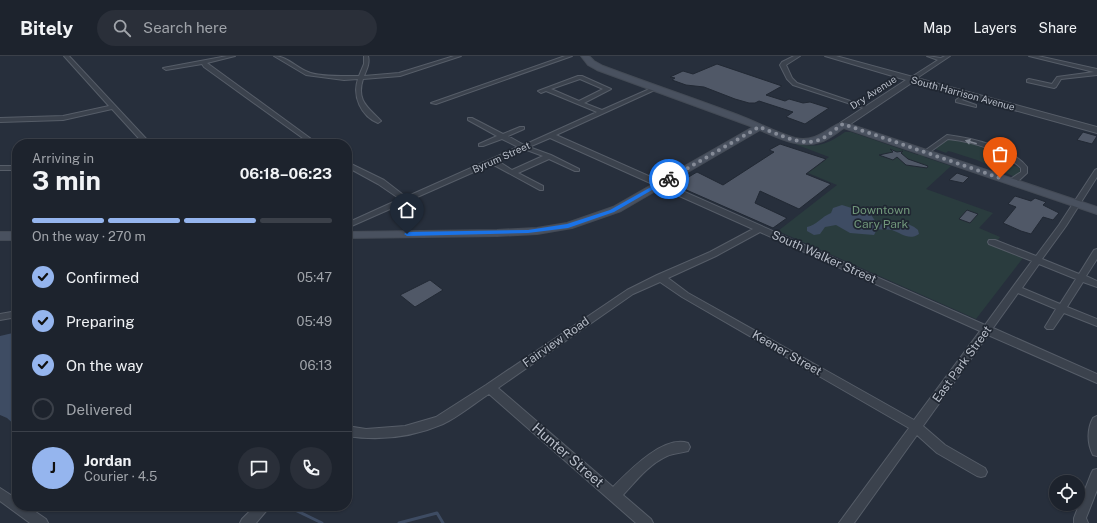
<!DOCTYPE html>
<html lang="en">
<head>
<meta charset="utf-8">
<style>
	body { margin:0; font-family:"Public Sans",sans-serif; background:#2a2f39; color:#f1f3f6; height:100vh; display:flex; flex-direction:column; font-size:15px; white-space:nowrap }
	* { box-sizing:border-box; margin:0 }
	p { font-size:13px; color:#a0a4aa }
	.icon { flex:none; width:22px; height:22px; fill:none; stroke:currentColor; stroke-width:2; stroke-linecap:round; stroke-linejoin:round }
	.map { position:relative; flex:1; overflow:hidden }
	.panel { position:absolute; left:12px; top:83px; width:340px; height:372px; display:flex; flex-direction:column; background:#1d232d; border-radius:16px; box-shadow:0 1px 3px #0004,0 0 0 1px #3b4049 }
	.panel>* { flex:none }
	.buttons { position:absolute; left:1049px; top:419px; display:grid; gap:8px }
	.buttons a { display:grid; place-items:center; width:36px; height:36px; border-radius:50%; background:#1d232d; box-shadow:0 1px 3px #0004,0 0 0 1px #3b4049; font-size:20px }
	.pin { position:absolute; display:grid; place-items:center; width:34px; height:34px; color:#fff; margin:-41px -17px; border-radius:50% 50% 50% 0; rotate:-45deg; box-shadow:0 0 4px #0007 }
	.pin .icon { rotate:45deg }
	.courier { position:absolute; display:grid; place-items:center; width:40px; height:40px; margin:-20px; border:3px solid #1a73e8; border-radius:50%; background:#fff; color:#222; box-shadow:0 1px 5px #0007 }
	.overview em { font-style:normal; font-weight:700 }
	.overview div { display:flex; flex-direction:column-reverse }
	.overview { display:flex; align-items:center; justify-content:space-between; height:68px; padding:0 20px }
	h1 { font-size:26px; font-weight:700; line-height:30px }
	.bar { display:grid; grid-template-columns:repeat(4,1fr); gap:6px 4px; align-content:center; height:48px; padding:0 20px }
	.bar i { height:5px; border-radius:3px; background:#3b4049 }
	.bar .active { background:#95b5ee }
	.bar p { grid-column:span 4 }
	.line { display:flex; align-items:center; gap:10px; padding:0 20px; border-top:1px solid #3b4049 }
	.line div { flex:1 }
	.round { display:grid; place-items:center; flex:none; width:42px; height:42px; border-radius:21px; background:#2a2f39 }
	ol { padding:0 20px; list-style:none }
	li { display:flex; align-items:center; gap:12px; height:44px }
	li p { margin-inline-start:auto }
	li .icon { padding:4px; border-radius:50%; background:#95b5ee; color:#111; stroke-width:4 }
	li:last-child { color:#a0a4aa }
	li i { width:22px; height:22px; border:2px solid #3b4049; border-radius:50% }
	header { display:flex; align-items:center; gap:24px; box-sizing:border-box; height:56px; padding:0 20px; background:#1d232d; border-bottom:1px solid #3b4049 }
	header strong { font-size:19px }
	nav { display:flex; gap:22px; margin-inline-start:auto; font-size:14px }
	.search { width:280px; height:36px; background:#2a2f39; display:flex; align-items:center; gap:10px; box-sizing:border-box; padding:0 14px; border-radius:22px; color:#a0a4aa; font-size:15px }
	.map>svg:first-child { display:block }
</style>
</head>
<body>
<header>
<strong>Bitely</strong>
<div class="search"><svg class="icon" aria-label="search" viewBox="0 0 24 24"><circle cx="10" cy="10" r="6"/><path d="M15 15l6 6"/></svg>Search here</div>
<nav><a>Map</a><a>Layers</a><a>Share</a></nav>
</header>
<div class="map">
<svg width="1097" height="467" viewBox="0 0 1097 467">
	<rect width="100%" height="100%" fill="#272f3c"/>
	<path fill="#2a3c3e" d="M845 76H851L918 99 919 96 927 100 924 101 951 110 926 133 993 157 979 172 1000 181 994 190 1023 202 976 263 778 175 837 129 808 117 829 101 787 85C812 93 824 91 845 76Z
		M946 82C970 82 994 96 1016 104L1019 108 1010 106 1008 108 1018 111 1022 115 1015 121 977 104 952 96 948 95 946 97 933 92Z"/>
	<path fill="#3e4c63" d="M842 149 871 158C881 181 900 157 918 174L919 178C909 185 901 177 892 174 888 173 881 174 877 173L874 179 850 177 836 169 825 171 820 178 814 179 807 175V171C817 169 821 161 831 157L833 152Z
		M17 276V371L7 362 0 359V280Z"/>
	<g fill="none" stroke-linecap="round" stroke-linejoin="round">
		<path stroke="#3e4c63" stroke-width="3" d="M287 450 322 467
			M399 467 437 457 443 467"/>
	</g>
	<path fill="#505867" stroke="#222934" d="M717 8 782 30 766 39 785 45 789 43 803 47 810 46 829 52 805 68 786 61 793 56 759 45 755 47H749L735 43 704 31 686 29 672 24 675 22 670 21 683 15 693 18Z
		M1083 76 1097 80 1092 88 1077 84Z
		M780 88 826 103 806 118 831 128 799 153 760 135 755 147 787 162 773 172 675 129 697 116 723 129 774 96 769 94Z
		M890 93 897 96 903 95 901 97 908 103 928 110 927 112 906 109 897 101 893 104 879 99 893 96Z
		M957 117 969 121 963 127 949 124Z
		M1015 140 1031 145 1035 142 1046 146 1043 149 1059 157 1053 164 1043 161 1031 178 1021 175 1003 167 1016 151 1008 148Z
		M967 154 978 158 970 167 959 163Z
		M430 224 443 234 415 251 400 239Z"/>
	<g fill="none" stroke-linecap="round" stroke-linejoin="round">
		<defs>
			<path id="minor" d="M64 0H69L151 88H144L112 53 63 64 0 66V62L63 60 109 50Z
				M227 0H235L207 7 318 88H311L204 11 202 8 166 14 163 12Z
				M274 0C286 0 296 11 308 16 319 21 346 20 359 20L364 8V0H368C370 7 367 13 364 20L399 17 454 0H461L400 20 363 23C356 45 368 51 381 65L378 67C361 60 352 40 358 23L344 24 306 19Z
				M565 0H572L436 48 431 47Z
				M794 0H800L786 9 792 22 797 27 871 52 866 53 793 29 787 23 780 9 782 6Z
				M927 0 941 2 945 0H950L914 24H910V22L938 4Z
				M1029 0H1038L1097 13V19L1061 23 1056 31 1054 32 1027 26V24L1029 23 1052 28 1057 21 1094 16Z
				M578 20H582L611 33 584 47 602 54 654 31 659 32 556 79 985 269 1032 205 989 188 988 186 989 184H995L1036 200 1059 169 1095 114 1097 113V121L1066 170 1042 203 1079 218 1094 194 1097 193V203L1086 220 1097 225V231L1083 226 1067 251 1097 263V270L1064 257 1053 273H1047L1045 271 1056 253 1018 237 993 272 1097 318V327L988 279 923 370 945 389 985 412 987 416 985 420 981 421 977 420 937 397 917 379 854 467H839L909 372 682 241 660 226 633 238 498 332 613 431C629 415 663 379 688 387L690 391 688 395C681 397 674 397 667 400 649 408 636 425 623 439L651 463 653 467H636L489 338C475 347 458 361 443 368 413 381 379 385 347 380V370L366 373 405 370 436 361 486 329 627 234 657 219 710 196 753 173 550 82 529 91 551 99 579 113V115H575L549 103 518 117 543 130V134H540L492 108 347 172V167L400 143 378 128 347 111V106L384 124 406 141 518 91 502 83 483 90H479V88L497 80 468 64V62H472L503 78 520 71H524V73L508 80 524 89 597 56 546 35 541 37 538 35ZM580 23 603 33 579 45 551 33ZM524 93 543 100 512 114 498 105ZM760 176 980 275 914 364 688 237 668 222 716 200ZM1039 208 1076 223 1060 248 1022 232Z
				M965 37 970 38 962 44 976 49V51L956 46V44Z
				M947 79C972 82 1011 91 1027 111V117L1015 128H1009V124L1021 116V112C1002 94 973 86 948 83L927 98H923V96Z
				M0 110H17V114H0Z
				M17 255V261L0 264V258Z
				M1097 360V400L1093 399C1087 387 1087 373 1093 362Z
				M1097 413V434L1086 462 1088 467H1074V462L1091 418 1093 414Z
				M0 432 17 443V450H27L46 463 48 467H30L0 445Z
				M255 450H269L267 454 256 467H240L242 463Z"/>
			<path id="tertiary" d="M825 0H836L1097 71V77L913 26 846 71H840V67L906 24Z"/>
			<path id="secondary" d="M581 0H589L594 5 603 10C648 27 693 42 738 59 757 66 776 77 795 82 821 88 833 64 846 67L1097 151V158L844 72C836 77 828 84 820 86 799 93 779 82 760 74L621 155 572 172 537 178 497 180 347 182V176L497 174 537 172 567 167 613 151 753 71 597 14 588 9Z
				M0 176H17V184H0Z"/>
		</defs>
		<use href="#minor" stroke="#565d68" stroke-width="2"/>
		<use href="#tertiary" stroke="#565d68" stroke-width="2"/>
		<use href="#secondary" stroke="#444b56" stroke-width="2"/>
		<use href="#minor" fill="#3b424d" fill-rule="evenodd"/>
		<use href="#tertiary" fill="#3b424d" fill-rule="evenodd"/>
		<use href="#secondary" fill="#49515f" fill-rule="evenodd"/>
	</g>
	<defs><path id="oneway-solid" d="M-6-.8H1V-3.2L6.5 0L1 3.2V.8H-6Z"/></defs>
	<use fill="#7f8691" href="#oneway-solid" transform="translate(971 86) rotate(-164)"/>
	<path fill="#1a73e8" d="M667 122 671 123 614 156 568 172 528 177 407 180 404 178 407 176 528 174 567 168 610 154Z"/>
	<g fill="none" stroke-linecap="round" stroke-linejoin="round">
		<path stroke="#858b97" stroke-width="4" stroke-dasharray="0 7.2" d="M669 123 759 71C777 77 800 91 819 84 827 81 835 73 843 68L1000 122"/>
	</g>
	<g text-anchor="middle" stroke-width="3.5" stroke-linejoin="round" paint-order="stroke">
		<g font-size="10" fill="#b7bdc8" stroke="#202732">
			<text transform="translate(873 36) rotate(-33)" y="4">Dry Avenue</text>
			<text transform="translate(963 37) rotate(15)" y="4">South Harrison Avenue</text>
			<text transform="translate(501 101) rotate(-24)" y="4">Byrum Street</text>
		</g>
		<g font-size="12" fill="#70967a" stroke="#202732">
			<text x="881" y="158">Downtown<tspan x="881" dy="14">Cary Park</tspan></text>
		</g>
		<g font-size="12" fill="#b7bdc8" stroke="#202732">
			<text transform="translate(824 201) rotate(24)" y="4">South Walker Street</text>
			<text transform="translate(556 286) rotate(-35)" y="4">Fairview Road</text>
			<text transform="translate(787 297) rotate(30)" y="4">Keener Street</text>
			<text transform="translate(962 308) rotate(-54)" y="4">East Park Street</text>
		</g>
		<g font-size="14" fill="#b7bdc8" stroke="#202732">
			<text transform="translate(568 399) rotate(41)" y="5">Hunter Street</text>
		</g>
	</g>
</svg>
<div class="buttons">
<a><svg class="icon" aria-label="locate" viewBox="0 0 24 24"><circle cx="12" cy="12" r="6"/><path d="M12 2v4M12 18v4M2 12h4M18 12h4"/></svg></a>
</div>
<div class="pin" style="left:1000px;top:122px;background:#ea580c"><svg class="icon" aria-label="bag" viewBox="0 0 24 24"><path d="M5 8h14l-1 12H6zM9 8a3 3 0 0 1 6 0"/></svg></div>
<div class="pin" style="left:407px;top:178px;background:#1f2937"><svg class="icon" aria-label="home" viewBox="0 0 24 24"><path d="M3 11l9-7 9 7M6 9v11h12V9"/></svg></div>
<div class="courier" style="left:669px;top:123px"><svg class="icon" aria-label="bike" viewBox="0 0 24 24"><circle cx="6" cy="16" r="4"/><circle cx="18" cy="16" r="4"/><path d="M6 16l4-8h5l3 8M10 8l3 8H6M13 5h3"/></svg></div>
<section class="panel">
<div class="overview"><div><h1>3 min</h1><p>Arriving in</p></div><em>06:18–06:23</em></div>
<div class="bar"><i class="active"></i><i class="active"></i><i class="active"></i><i></i><p>On the way · 270 m</p></div>
<ol>
<li><svg class="icon" aria-label="check" viewBox="0 0 24 24"><path d="M5 12l5 5 9-10"/></svg>Confirmed<p>05:47</p></li>
<li><svg class="icon" aria-label="check" viewBox="0 0 24 24"><path d="M5 12l5 5 9-10"/></svg>Preparing<p>05:49</p></li>
<li><svg class="icon" aria-label="check" viewBox="0 0 24 24"><path d="M5 12l5 5 9-10"/></svg>On the way<p>06:13</p></li>
<li><i></i>Delivered</li>
</ol>
<div class="line" style="height:72px"><b class="round" style="background:#95b5ee;color:#111">J</b><div><b>Jordan</b><p>Courier · 4.5</p></div><a class="round"><svg class="icon" aria-label="chat" viewBox="0 0 24 24"><path d="M4 5h16v11H9l-5 4z"/></svg></a><a class="round"><svg class="icon" aria-label="phone" viewBox="0 0 24 24"><path d="M5 4h4l2 5-3 2q2 4 5 5l2-3 5 2v4C11 20 4 13 5 4z"/></svg></a></div>
</section>
</div>
</body>
</html>
